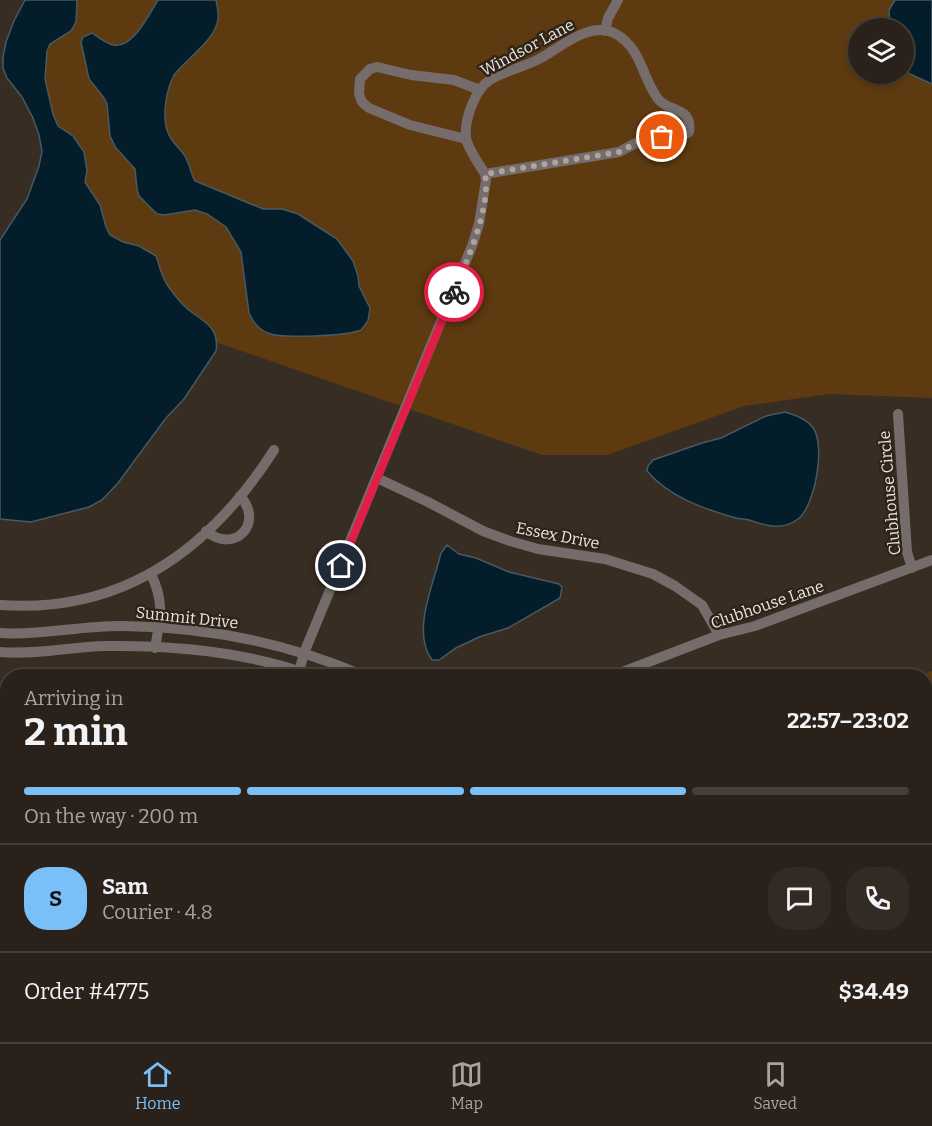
<!DOCTYPE html>
<html lang="en">
<head>
<meta charset="utf-8">
<style>
	body { margin:0; font-family:Bitter,serif; background:#322a23; color:#f1f3f6; height:100vh; display:flex; flex-direction:column; font-size:22px; white-space:nowrap }
	* { box-sizing:border-box; margin:0 }
	p { font-size:20px; color:#a5a4a2 }
	.icon { flex:none; width:33px; height:33px; fill:none; stroke:currentColor; stroke-width:2; stroke-linecap:round; stroke-linejoin:round }
	.map { position:relative; flex:1; overflow:hidden }
	.details { position:absolute; left:0px; top:669px; width:933px; height:374px; display:flex; flex-direction:column; background:#2a221a; border-radius:24px 24px 0 0; box-shadow:0 3px 9px #0003,0 0 0 2px #463f39 }
	.details>* { flex:none }
	.tools { position:absolute; left:848px; top:18px; display:grid; gap:12px }
	.tools a { display:grid; place-items:center; width:66px; height:66px; border-radius:50%; background:#2a221a; box-shadow:0 3px 9px #0003,0 0 0 2px #463f39; font-size:30px }
	.pin { position:absolute; display:grid; place-items:center; width:51px; height:51px; color:#fff; margin:-26px; border:3px solid #fff; border-radius:50%; box-shadow:0 2px 6px #0007 }
	.courier { position:absolute; display:grid; place-items:center; width:60px; height:60px; margin:-30px; border:4px solid #e11d48; border-radius:50%; background:#fff; color:#222; box-shadow:0 2px 8px #0007 }
	.summary em { font-style:normal; font-weight:700 }
	.summary div { display:flex; flex-direction:column-reverse }
	.summary { display:flex; align-items:center; justify-content:space-between; height:102px; padding:0 24px }
	h1 { font-size:39px; font-weight:700; line-height:45px }
	.bar { display:grid; grid-template-columns:repeat(4,1fr); gap:9px 6px; align-content:center; height:72px; padding:0 24px }
	.bar i { height:8px; border-radius:4px; background:#463f39 }
	.bar .selected { background:#79bff8 }
	.bar p { grid-column:span 4 }
	.line { display:flex; align-items:center; gap:15px; padding:0 24px; border-top:2px solid #463f39 }
	.line div { flex:1 }
	.round { display:grid; place-items:center; flex:none; width:63px; height:63px; border-radius:24px; background:#322a23 }
	.menu { display:flex; justify-content:space-around; align-items:center; height:84px; border-top:2px solid #463f39; background:#2a221a; font-size:16px; color:#a5a4a2 }
	.menu a { display:grid; justify-items:center; gap:3px }
	.menu .selected { color:#79bff8 }
	.map>svg:first-child { display:block }
</style>
</head>
<body>
<div class="map">
<svg width="932" height="1042" viewBox="0 0 932 1042">
	<rect width="100%" height="100%" fill="#382d23"/>
	<path fill="#5e3a10" fill-rule="evenodd" d="M45 0H932V398L829 394 744 406 607 455H542L172 327 117 278 31 60ZM858 28H903V74H858Z
		M932 671V788L926 790V676H917Z
		M499 1035H614L608 1042H495Z"/>
	<path fill="#031d2b" stroke="#495961" stroke-width="1.5" d="M25 0H77L76 22 71 31 50 44 47 51 45 79 53 114 58 126 73 136 84 152 87 171 85 182 100 205 106 227 110 235 123 242 139 246 156 256C160 267 161 276 168 286 175 296 185 308 194 314 209 324 219 331 216 351L184 399 166 418 118 483 102 500 89 507 31 522 0 519V240L27 199 39 166 42 151 39 135 33 118 22 97 7 78 3 68V57L6 42 14 21Z
		M158 0H216C217 6 219 13 218 19 215 41 187 58 174 75 166 90 161 119 169 135 173 144 182 150 186 158 190 166 191 174 195 181L263 209H282L298 214 337 239 353 261 358 276 359 286 370 308 368 321 361 330C347 336 281 339 268 333 259 330 253 322 249 313L241 252 226 227 207 214 195 210 164 215 157 214 139 196 137 189 135 169 116 148 110 136 107 104 104 98 89 79 81 42 83 37 92 33C98 37 106 43 113 45 133 49 149 14 158 0Z
		M895 0H932V84L908 73 903 68V28H890L889 10Z
		M785 412C795 415 807 419 813 428 826 445 815 506 798 519 782 531 766 526 749 520 745 519 740 519 736 518 704 509 669 497 647 471L648 466 653 460 702 443 721 438 766 416Z
		M447 545 459 554 476 558 509 572 559 584 562 587 560 598 508 628 479 637 456 648 439 660H432C411 632 434 583 441 553Z
		M926 921 928 934 932 936V1010H926Z"/>
	<g fill="none" stroke-linecap="round" stroke-linejoin="round">
		<path stroke="#756c6b" stroke-width="10" d="M605 31 608 18 618 0
			M466 139 410 125 369 108 362 102 359 94 360 79 370 69 377 67 411 75 454 80 480 90
			M898 414 907 552 912 568
			M377 478 428 502 483 531 510 541 538 549 605 559 653 574 675 586 702 605 719 635
			M206 531C234 555 265 523 240 496
			M151 574C165 603 160 618 155 648
			M0 605C123 614 210 550 274 450
			M0 633C41 636 82 625 124 626 208 627 288 643 365 676
			M0 652C36 655 70 647 105 646 175 645 248 652 313 676
			M299 672 304 653 472 246 479 224 486 180 485 174C479 164 468 149 466 138 464 120 475 89 490 80 506 70 525 67 541 58 562 46 591 20 616 34 642 49 642 78 658 99 669 113 693 106 689 132L676 139 651 135 619 152 485 174
			M612 676 719 635 755 626 932 560
			M0 757 8 761
			M926 869 932 867
			M0 884 8 886
			M11 1035 23 1042
			M713 1035 720 1042
			M742 1035 749 1042
			M89 1042 92 1035
			M348 1042 352 1035"/>
	</g>
	<g fill="none" stroke-linecap="round" stroke-linejoin="round">
		<path stroke="#ada59d" stroke-width="6" stroke-dasharray="0 10.8" d="M454 292C467 260 491 208 485 174L619 152 651 135 662 137"/>
		<path stroke="#e11d48" stroke-width="8" d="M341 566 454 292"/>
	</g>
	<g text-anchor="middle" stroke-width="5" stroke-linejoin="round" paint-order="stroke">
		<g font-size="16" fill="#ece5df" stroke="#2e241a">
			<text transform="translate(527 47) rotate(-28)" y="6">Windsor Lane</text>
			<text transform="translate(889 493) rotate(-95)" y="6">Clubhouse Circle</text>
			<text transform="translate(558 535) rotate(11)" y="6">Essex Drive</text>
			<text transform="translate(767 604) rotate(-19)" y="6">Clubhouse Lane</text>
			<text transform="translate(187 617) rotate(6)" y="6">Summit Drive</text>
		</g>
	</g>
</svg>
<div class="tools">
<a><svg class="icon" aria-label="layers" viewBox="0 0 24 24"><path d="M12 4l9 5-9 5-9-5zM3 14l9 5 9-5"/></svg></a>
</div>
<div class="pin" style="left:662px;top:137px;background:#ea580c"><svg class="icon" aria-label="bag" viewBox="0 0 24 24"><path d="M5 8h14l-1 12H6zM9 8a3 3 0 0 1 6 0"/></svg></div>
<div class="pin" style="left:341px;top:566px;background:#1f2937"><svg class="icon" aria-label="home" viewBox="0 0 24 24"><path d="M3 11l9-7 9 7M6 9v11h12V9"/></svg></div>
<div class="courier" style="left:454px;top:292px"><svg class="icon" aria-label="bike" viewBox="0 0 24 24"><circle cx="6" cy="16" r="4"/><circle cx="18" cy="16" r="4"/><path d="M6 16l4-8h5l3 8M10 8l3 8H6M13 5h3"/></svg></div>
<section class="details">
<div class="summary"><div><h1>2 min</h1><p>Arriving in</p></div><em>22:57–23:02</em></div>
<div class="bar"><i class="selected"></i><i class="selected"></i><i class="selected"></i><i></i><p>On the way · 200 m</p></div>
<div class="line" style="height:108px"><b class="round" style="background:#79bff8;color:#111">S</b><div><b>Sam</b><p>Courier · 4.8</p></div><a class="round"><svg class="icon" aria-label="chat" viewBox="0 0 24 24"><path d="M4 5h16v11H9l-5 4z"/></svg></a><a class="round"><svg class="icon" aria-label="phone" viewBox="0 0 24 24"><path d="M5 4h4l2 5-3 2q2 4 5 5l2-3 5 2v4C11 20 4 13 5 4z"/></svg></a></div>
<div class="line" style="height:78px"><div>Order #4775</div><b>$34.49</b></div>
</section>
</div>
<nav class="menu">
<a class="selected"><svg class="icon" aria-label="home" viewBox="0 0 24 24"><path d="M3 11l9-7 9 7M6 9v11h12V9"/></svg>Home</a>
<a><svg class="icon" aria-label="map" viewBox="0 0 24 24"><path d="M3 6l6-2 6 2 6-2v14l-6 2-6-2-6 2zM9 4v14M15 6v14"/></svg>Map</a>
<a><svg class="icon" aria-label="saved" viewBox="0 0 24 24"><path d="M7 4h10v16l-5-4-5 4z"/></svg>Saved</a>
</nav>
</body>
</html>
